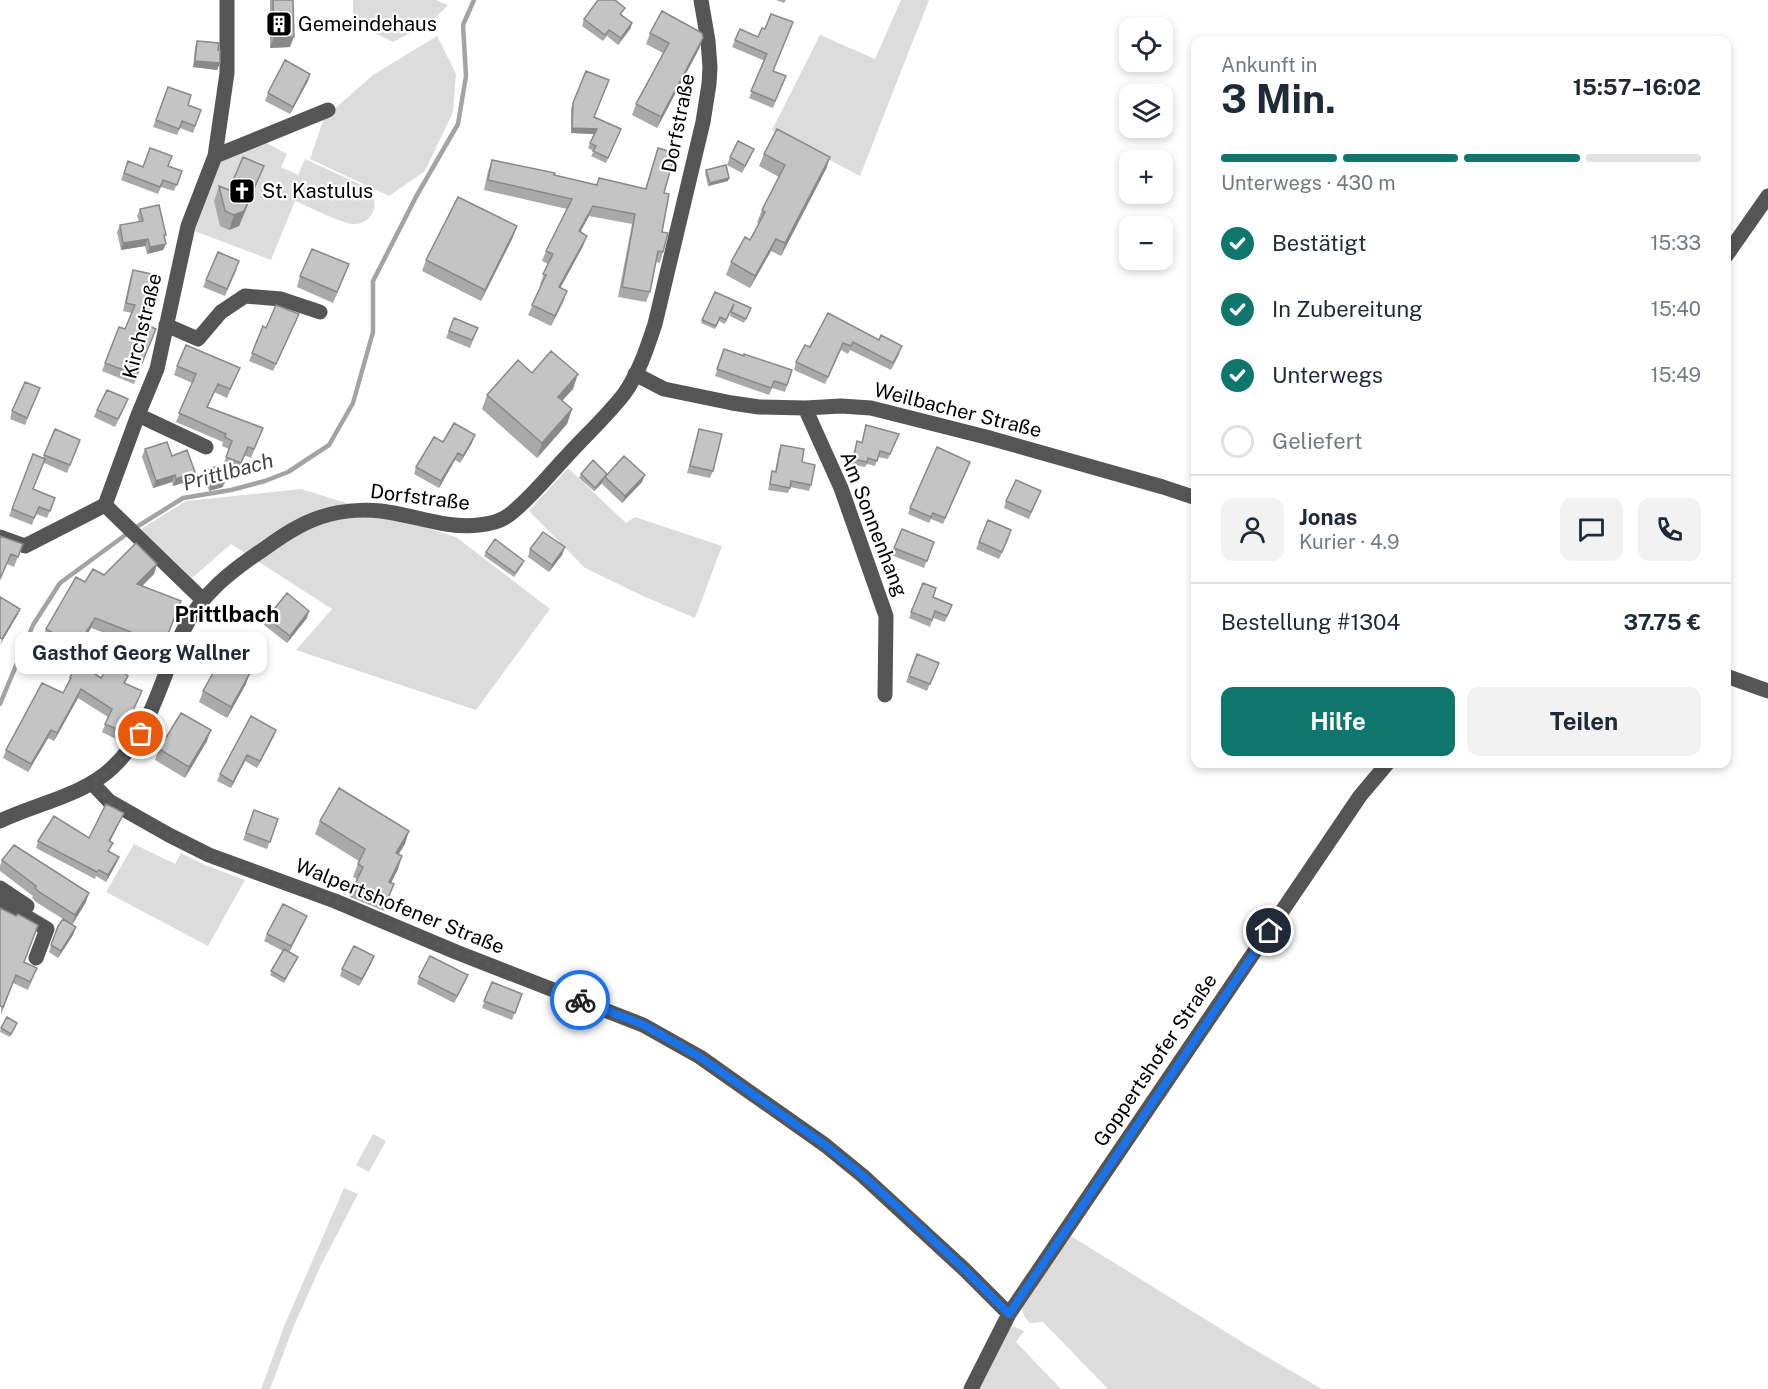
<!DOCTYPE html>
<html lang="de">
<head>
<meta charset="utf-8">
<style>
	body { margin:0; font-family:"Public Sans",sans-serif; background:#f2f2f3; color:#1f2937; height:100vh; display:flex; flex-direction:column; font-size:22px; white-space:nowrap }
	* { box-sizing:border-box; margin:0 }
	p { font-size:20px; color:#747a83 }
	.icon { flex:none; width:33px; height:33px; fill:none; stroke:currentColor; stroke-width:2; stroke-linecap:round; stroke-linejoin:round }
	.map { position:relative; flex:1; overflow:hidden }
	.side { position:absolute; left:1191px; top:36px; width:540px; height:732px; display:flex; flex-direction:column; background:#fff; border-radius:12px; box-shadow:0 3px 9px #0003 }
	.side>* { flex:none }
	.tools { position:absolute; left:1119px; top:18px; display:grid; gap:12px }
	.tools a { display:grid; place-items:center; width:54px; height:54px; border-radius:12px; background:#fff; box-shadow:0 3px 9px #0003; font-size:30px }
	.pin { position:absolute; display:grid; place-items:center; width:51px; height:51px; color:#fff; margin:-26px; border:3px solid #fff; border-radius:50%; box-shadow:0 2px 6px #0007 }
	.courier { position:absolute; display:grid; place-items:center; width:60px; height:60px; margin:-30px; border:4px solid #1a73e8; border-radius:50%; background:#fff; color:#222; box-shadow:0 2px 8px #0007 }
	.bubble { position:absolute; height:42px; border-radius:12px; background:#fff; box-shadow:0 3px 9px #0003; font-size:20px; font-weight:700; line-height:42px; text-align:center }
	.headline em { font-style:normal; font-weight:700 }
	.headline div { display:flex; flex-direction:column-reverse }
	.headline { display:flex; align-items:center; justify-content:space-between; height:102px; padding:0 30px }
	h1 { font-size:39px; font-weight:700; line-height:45px }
	.bar { display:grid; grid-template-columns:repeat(4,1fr); gap:9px 6px; align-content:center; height:72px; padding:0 30px }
	.bar i { height:8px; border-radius:4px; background:#e0e1e3 }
	.bar .selected { background:#0f766e }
	.bar p { grid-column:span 4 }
	.line { display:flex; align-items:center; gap:15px; padding:0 30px; border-top:2px solid #e0e1e3 }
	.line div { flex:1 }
	.round { display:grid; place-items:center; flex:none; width:63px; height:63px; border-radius:12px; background:#f2f2f3 }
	ol { padding:0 30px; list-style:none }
	li { display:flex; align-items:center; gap:18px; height:66px }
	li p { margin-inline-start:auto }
	li .icon { padding:6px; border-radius:50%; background:#0f766e; color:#fff; stroke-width:4 }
	li:last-child { color:#747a83 }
	li i { width:33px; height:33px; border:3px solid #e0e1e3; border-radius:50% }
	.action { display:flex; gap:12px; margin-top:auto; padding:12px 30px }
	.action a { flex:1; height:69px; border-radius:12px; background:#0f766e; color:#fff; font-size:24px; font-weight:700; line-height:69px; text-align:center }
	.action a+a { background:#f2f2f3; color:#1f2937 }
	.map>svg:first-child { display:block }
</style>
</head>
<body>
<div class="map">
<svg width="1768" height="1389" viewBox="0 0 1768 1389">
	<rect width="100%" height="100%" fill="#fff"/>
	<path fill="#dcdcdc" d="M353 0H436L448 5 430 23 393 42 371 31 353 13Z
		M901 0H929L860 176 772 130 820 35 875 59Z
		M437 36 456 74 453 112 425 171 389 196 310 159 324 118 373 75Z
		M265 142 287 154 281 167 298 175 305 159 366 187C372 193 376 200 374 209 372 218 362 225 353 224 343 224 307 206 295 201L271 260 189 229 217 159Z
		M568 468 626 523 635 517 722 546 695 618 645 597 585 568 529 511Z
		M301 489 456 537 550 609 476 710 296 650 332 609 231 544 192 578 141 529 186 501Z
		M134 844 175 864 181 853 205 865 245 880 208 946 106 892Z
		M373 1134 386 1141 369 1172 356 1165Z
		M344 1188 358 1194 321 1265 293 1328 270 1389H261L285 1324Z
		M1071 1236 1250 1347 1322 1389H1108L1043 1322 1030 1323 1024 1316 1022 1308Z
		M1015 1327 1024 1331 1016 1342 1061 1389H978L1008 1328Z"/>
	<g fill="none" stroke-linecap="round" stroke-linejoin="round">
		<path stroke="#a3a3a3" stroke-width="4.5" d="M135 528 183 498 231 490 265 481 288 472 329 445 353 403 373 332V281L417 195 458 124 466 76 463 25 474 0
			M0 704 33 625 60 583 128 533"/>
		<path stroke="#555" stroke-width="15" d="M215 156 328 110
			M1726 256 1768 196
			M166 325 198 339 221 312 245 296 281 299 320 312
			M635 374 664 389 732 403 759 407 805 408 841 406 871 408 986 437 1163 487 1196 498
			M805 408 841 488 886 616 885 695
			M138 415 206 447
			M0 537 25 546 105 505
			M203 600 105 505 138 415 157 369 188 226 215 156 227 73V0
			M1726 676 1768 691
			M92 783 109 801 169 835 209 855 335 901 456 952 643 1025 700 1057 825 1145 863 1176 965 1270 1009 1314
			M0 821C37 803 83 796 113 767 152 730 161 678 183 631 201 594 231 571 264 549 275 541 286 533 298 527 323 513 353 508 381 511 415 515 445 529 479 525 489 524 501 521 509 515 530 499 548 476 566 457 585 436 607 416 624 394 639 373 647 348 655 324L703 122 709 84 710 67 708 41 701 0
			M0 888 27 906
			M0 901 47 929 36 958
			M971 1389 1009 1314 1360 796 1387 764"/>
	</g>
	<path fill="#a9a9a9" d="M270 0H293L290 47 270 48Z
		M776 0H786L784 3Z
		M623 14 622 15 632 23 630 29 618 45 607 36 603 41 582 26 584 19Z
		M762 28 774 71 783 83 773 108 749 98 765 61 732 47 740 29 758 37Z
		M650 33 703 38 699 49 657 128 632 115 636 104 663 53 646 44Z
		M197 41 218 50 220 63 217 70 193 67 195 47Z
		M586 71 595 117 619 134 606 163 591 156 594 151 588 148 594 134 571 133V108Z
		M308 81 290 114 265 101 268 93Z
		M168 87 188 105 201 110 193 133 180 128 177 135 153 127Z
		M658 148 664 193 662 232 663 252 660 263 656 262 650 292 646 302 618 297 632 224 589 216 580 232 583 246 560 288 563 302 551 326 528 315 541 285 540 284 548 264 542 261 546 251 567 209 484 190 488 171 492 160 596 185 645 189Z
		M764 154 830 157 826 169 781 256 771 251 750 288 726 275 731 262 750 240 759 223 757 222 762 210 779 177 759 166Z
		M751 156 742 173 727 165 730 157Z
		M128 161 143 167 168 166 182 171 174 191 161 187 158 194 121 180Z
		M706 170 729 178 728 181 708 186 705 173Z
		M258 180 239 226 229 230 220 226 214 201 219 186 229 190Z
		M140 209 165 239 163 250 147 254 145 246 121 250 117 232 120 225 139 222 137 216Z
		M513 237 481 301 422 271 426 260Z
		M237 269 225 296 203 287 206 280Z
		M133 270 147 325 156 329 134 384 102 371 119 327 125 329 132 313 123 311 130 279Z
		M345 275 333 303 297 287 300 276Z
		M715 292 751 308 744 323 730 316 732 308 725 324 719 321 715 329 701 323Z
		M828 313 900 353 891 370 850 350 848 354 841 350 825 384 794 370 796 362 810 347Z
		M299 314 273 371 249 361 263 326 266 328Z
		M454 318 478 328 470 348 446 338Z
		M724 349 792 370 785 392 772 388 769 395 715 376Z
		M177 366 236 377 227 398 214 392 208 407 263 428 251 458 244 455 238 472 223 465 229 449 222 446 223 442 176 422 192 383 174 375Z
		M532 373 573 389 562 400 572 409 567 424 537 458 482 409 487 395Z
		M40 388 25 425 10 419 12 411Z
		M125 407 115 427 94 417 97 410Z
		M866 425 899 434 888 459 878 457 875 466 867 464 865 467 851 464 857 441 862 442Z
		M55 429 80 440 67 473 44 463 33 489 55 498 47 518 36 514 32 525 9 516 33 454 43 458Z
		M699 429 713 471 710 478 687 473Z
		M443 442 472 443 460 463 455 460 439 488 414 474 416 467Z
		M781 445 802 462 811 485 809 491 790 487 788 493 768 490 772 471 775 472 779 450Z
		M145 449 172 456 192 480 173 486 172 482 153 488 142 457Z
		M968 468 943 524 931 519 929 523 908 514 910 508Z
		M205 470 223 487 209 491 204 474Z
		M581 474H607L642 482 622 503 602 484 603 482 594 491 579 478Z
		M1038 498 1029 519 1004 508 1006 501Z
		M902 529 934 542 924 568 891 555Z
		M0 536 19 554 14 567 7 564 0 580Z
		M1009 538 999 559 976 549 979 542Z
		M565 547 562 555 549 572 528 557 530 549Z
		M486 552 523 564 514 577 484 556Z
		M157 564 154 574 142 586 181 601 157 662 124 649 127 641 91 628 74 657 42 639 46 629 85 582 104 575Z
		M923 583 933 597 952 605 945 622 933 618 930 627 909 618Z
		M267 618H307L287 643 264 625Z
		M917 654 939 663 927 691 906 682Z
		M128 676 125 684 142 691 120 741 102 732 108 717 78 698 54 741 48 738 28 772 3 758 6 750 63 693 67 685 70 677 101 678Z
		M246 684 227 718 199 702 203 691Z
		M276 730 274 736 257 768 245 761 231 788 217 781 220 774Z
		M207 741 185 778 155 760 159 749Z
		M254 810 278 819 267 849 243 840Z
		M124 813 110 841 109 852 116 864 106 882 96 876 95 879 36 848 38 841 89 838Z
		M320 821 405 844 399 854 398 869 391 883 394 884 384 911 350 897 357 879 353 877 359 861 315 834Z
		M2 860 86 902 72 925 73 935 58 958 49 952 58 926 63 919 36 902 32 898 33 896 0 871V866Z
		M0 908 24 962 34 976 28 990 13 983 1 1015Z
		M307 916 304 923 289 952 298 957 284 983 270 975 283 951 264 941 267 934Z
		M371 964 359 986 340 976 342 969Z
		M419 977 465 982 454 1003 417 984Z
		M492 982 522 994 512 1020 482 1008Z
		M16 1026 10 1037 0 1032 1 1028Z"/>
	<path fill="#898989" d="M632 23 630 29 618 45 621 38Z
		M274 37H294L290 47 270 48Z
		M703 38 699 49 657 128 661 117Z
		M195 61 220 63 217 70 193 67Z
		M310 74 308 81 290 114 293 107Z
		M572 128 597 129 595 134 571 133Z
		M830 157 826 169 781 256 785 243Z
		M264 166 239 226 229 230 234 215Z
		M729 178 728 181 708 186 710 183Z
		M593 206 589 216 575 242 579 231Z
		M517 226 513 237 481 301 485 290Z
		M587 236 583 246 555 298 559 287Z
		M148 239 145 246 121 250 123 243Z
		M776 239 771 251 750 288 755 276Z
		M166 244 163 250 147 254 150 247Z
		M567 291 563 302 551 326 555 316Z
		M578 374 573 389 553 411 558 397Z
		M572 409 567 424 537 458 542 443Z
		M475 435 472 443 460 463 463 456Z
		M458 453 455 460 439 488 441 481Z
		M195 472 192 480 173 486 176 479Z
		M175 475 172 482 153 488 156 481Z
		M645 475 642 482 622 503 625 496Z
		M604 478 603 482 594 491 595 488Z
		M224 483 223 487 209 491 211 487Z
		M565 547 562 555 549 572 552 565Z
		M157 564 154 574 134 594 137 584Z
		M20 609 17 616 0 645 2 639Z
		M309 611 307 618 287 643 290 636Z
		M95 618 91 628 74 657 77 647Z
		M250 673 246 684 227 718 231 707Z
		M81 689 78 698 54 741 57 733Z
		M51 730 48 738 28 772 31 764Z
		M211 730 207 741 185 778 189 767Z
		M276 730 274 736 257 768 260 761Z
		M247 755 245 761 231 788 233 782Z
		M124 813 121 819 107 848 109 841Z
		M409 831 405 844 391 866 396 853Z
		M402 856 398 869 385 895 389 882Z
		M119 857 116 864 106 882 108 875Z
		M89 893 86 902 72 925 75 915Z
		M307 916 304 923 288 954 291 946Z
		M76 927 73 935 58 958 61 951Z
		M374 956 371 964 359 986 362 979Z
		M468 975 465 982 454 1003 457 996Z"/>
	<path fill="#c4c4c4" stroke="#898989" stroke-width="1.5" d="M273 0H293L294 37H274Z
		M598 0H615L625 8 620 14 632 23 621 38 609 30 605 35 584 19Z
		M662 11 702 33 703 38 661 117 636 104 669 43 650 33Z
		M771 14 793 22 773 71 786 76 775 101 751 91 767 54 735 40 740 29 758 37 762 28 765 29Z
		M197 41 219 43 218 50H220V63L195 61Z
		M285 60 310 74 293 107 268 93Z
		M586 71 609 80 594 117 621 129 608 158 593 151 596 146 590 143 597 129 572 128 573 103Z
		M168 87 191 95 188 105 201 110 195 126 182 121 179 129 156 120Z
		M777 129 830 157 785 243 776 239 755 276 731 262 745 237 750 240 765 212 762 210 785 165 764 154Z
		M738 141 754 149 745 166 730 157Z
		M150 148 172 156 168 166 182 171 177 185 163 180 160 187 124 173 128 161 143 167Z
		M658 148 675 153 664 193 669 194 662 232 668 233 663 252 658 251 650 292 622 287 635 214 593 206 579 231 587 236 559 287 567 291 555 316 532 305 546 275 543 274 553 254 546 251 572 199 488 180 492 160 555 173 554 175 597 185 599 178 646 189Z
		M243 157 264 166 244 211 234 215 225 211 219 186 229 190Z
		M726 165 729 178 710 183 706 170Z
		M458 197 517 226 485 290 426 260Z
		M159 205 166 235H164L166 244 150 247 148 239 123 243 120 225 143 221 140 209Z
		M312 249 349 264 337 292 300 276Z
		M218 252 239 261 227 289 206 280Z
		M133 270 157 275 147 325 156 329 137 375 105 363 119 327 125 329 135 305 126 303Z
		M715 292 751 308 746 319 731 312 734 304 726 320 720 317 716 326 702 320Z
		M276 305 299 314 276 364 252 353 263 326 266 328Z
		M828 313 879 340 881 335 902 346 893 363 853 342 851 346 843 343 828 377 796 362 805 345 810 347Z
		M454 318 478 328 472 340 449 331Z
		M186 345 240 368 230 389 218 384 207 407 263 428 254 449 248 447 241 463 226 457 232 441 225 437 226 434 179 413 196 374 177 366Z
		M724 349 744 356V354L792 370 787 385 774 381 771 388 717 369Z
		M551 351 578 374 558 397 572 409 542 443 487 395 518 360 532 373Z
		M25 382 40 388 27 418 12 411Z
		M107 390 128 399 118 419 97 410Z
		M454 423 475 435 463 456 458 453 441 481 416 467 434 437 443 442Z
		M866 425 899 434 890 454 880 451 877 461 868 458 867 462 853 459 857 441 862 443Z
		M55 429 80 440 70 465 44 455Z
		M699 429 722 434 713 471 690 466Z
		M167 442 172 456 187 450 195 472 176 479 175 475 156 481 145 449Z
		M781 445 804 449 802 462 815 465 811 485 791 481 790 488 770 484 772 471 776 472Z
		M937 447 970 462 945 518 933 513 931 517 910 508Z
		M33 454 45 459 33 489 55 498 50 511 39 507 34 518 12 509Z
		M624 456 645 475 625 496 605 477Z
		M593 460 607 474 595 488 581 474Z
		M218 466 224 483 211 487 205 470Z
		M1016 480 1041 491 1031 512 1006 501Z
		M988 520 1011 530 1002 552 979 542Z
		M902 529 934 542 927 561 894 548Z
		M543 532 565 547 552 565 530 549Z
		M0 536 23 544 18 557 11 554 0 579Z
		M495 539 524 561 515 573 486 552Z
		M136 543 157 564 137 584 181 601 161 652 128 639 131 632 95 618 77 647 46 629 76 577 85 582 93 569 104 575Z
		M923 583 936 588 933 597 952 605 947 616 935 611 932 620 911 612Z
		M287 593 309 611 290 636 267 618Z
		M0 597 20 609 2 639 0 638Z
		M917 654 939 663 930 684 909 676Z
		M222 657 250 673 231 707 203 691Z
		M78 663 101 678 110 664 128 676 124 683 142 691 123 732 105 724 112 709 81 689 57 733 51 730 31 764 6 750 42 683 63 693 71 678 70 677Z
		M181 713 211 730 189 767 159 749Z
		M251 716 276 730 260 761 247 755 233 782 220 774Z
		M339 788 409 831 396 853 402 856 389 882 394 884 388 898 355 884 363 867 358 864 365 849 320 821Z
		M106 804 124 813 109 841 113 843 108 851 119 857 108 875 99 870 97 872 38 841 54 816 89 838Z
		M254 810 278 819 270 842 246 833Z
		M14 845 89 893 75 915 39 892 35 888 36 886 2 860Z
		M283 904 307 916 291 946 267 934Z
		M0 908 16 916 18 914 38 925 24 962 37 968 30 982 16 975 3 1007 0 1006Z
		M63 919 76 927 61 951 51 945 58 926Z
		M354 946 374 956 362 979 342 969Z
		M284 949 298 957 285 979 271 971Z
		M430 956 468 975 457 996 419 977Z
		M492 982 522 994 515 1013 484 1001Z
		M7 1017 17 1023 11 1034 1 1028Z"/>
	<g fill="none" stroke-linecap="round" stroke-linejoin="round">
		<path stroke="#595959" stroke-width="6" stroke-dasharray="0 10.8" d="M141 734C127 753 113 771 92 783L109 801 169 835 209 855 335 901 456 952 580 1000"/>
		<path stroke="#1a73e8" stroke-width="8" d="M580 1000 644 1025 700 1057 825 1145 863 1176 901 1210 965 1270 1009 1314 1269 931"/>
	</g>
	<defs>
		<symbol id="building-square" viewBox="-11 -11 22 22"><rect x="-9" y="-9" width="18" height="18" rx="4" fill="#000" stroke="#fff"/><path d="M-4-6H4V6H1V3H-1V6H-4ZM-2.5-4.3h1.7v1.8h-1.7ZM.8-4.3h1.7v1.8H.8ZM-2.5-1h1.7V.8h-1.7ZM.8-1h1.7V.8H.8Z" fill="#fff"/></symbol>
		<symbol id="church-square" viewBox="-11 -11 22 22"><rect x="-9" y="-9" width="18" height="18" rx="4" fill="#000" stroke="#fff"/><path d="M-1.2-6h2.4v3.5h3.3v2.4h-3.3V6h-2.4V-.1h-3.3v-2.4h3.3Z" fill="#fff"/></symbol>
	</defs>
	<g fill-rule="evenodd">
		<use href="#building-square" x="264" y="9" width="30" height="30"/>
		<use href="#church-square" x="227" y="176" width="30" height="30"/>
	</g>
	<g text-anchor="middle" stroke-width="4.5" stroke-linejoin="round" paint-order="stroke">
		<g font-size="20" fill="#000" stroke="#fff" text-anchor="start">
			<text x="298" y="31">Gemeindehaus</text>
			<text x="262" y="198">St. Kastulus</text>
		</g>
		<g font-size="20" fill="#000" stroke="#fff">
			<text transform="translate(678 123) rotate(-79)" y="7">Dorfstraße</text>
			<text transform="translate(142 326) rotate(-76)" y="7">Kirchstraße</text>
			<text transform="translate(958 410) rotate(14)" y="7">Weilbacher Straße</text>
			<text transform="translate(420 497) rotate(7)" y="7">Dorfstraße</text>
			<text transform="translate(874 524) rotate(69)" y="7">Am Sonnenhang</text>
			<text transform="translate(400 906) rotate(22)" y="7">Walpertshofener Straße</text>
			<text transform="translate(1155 1060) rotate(-56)" y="7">Goppertshofer Straße</text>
		</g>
		<g font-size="21" font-style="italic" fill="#444" stroke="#fff">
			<text transform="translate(228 472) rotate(-15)" y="7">Prittlbach</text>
		</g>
		<g font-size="22" font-weight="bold" fill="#000" stroke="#fff">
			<text x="227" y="622">Prittlbach</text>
		</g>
	</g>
</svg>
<div class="tools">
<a><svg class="icon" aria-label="locate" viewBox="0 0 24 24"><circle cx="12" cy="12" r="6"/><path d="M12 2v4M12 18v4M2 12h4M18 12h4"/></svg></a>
<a><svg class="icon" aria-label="layers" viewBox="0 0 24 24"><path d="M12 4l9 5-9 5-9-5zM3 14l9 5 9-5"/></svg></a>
<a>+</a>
<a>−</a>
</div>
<div class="pin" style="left:141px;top:734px;background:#ea580c"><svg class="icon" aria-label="bag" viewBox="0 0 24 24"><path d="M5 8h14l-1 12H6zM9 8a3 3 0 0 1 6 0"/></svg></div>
<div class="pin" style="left:1269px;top:931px;background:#1f2937"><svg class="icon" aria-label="home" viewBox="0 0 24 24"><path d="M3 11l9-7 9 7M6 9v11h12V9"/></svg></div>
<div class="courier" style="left:580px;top:1000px"><svg class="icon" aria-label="bike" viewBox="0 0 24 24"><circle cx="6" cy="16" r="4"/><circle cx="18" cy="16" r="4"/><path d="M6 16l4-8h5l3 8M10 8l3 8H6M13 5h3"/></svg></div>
<div class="bubble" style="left:15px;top:632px;width:252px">Gasthof Georg Wallner</div>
<section class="side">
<div class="headline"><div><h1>3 Min.</h1><p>Ankunft in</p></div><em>15:57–16:02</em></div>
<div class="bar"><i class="selected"></i><i class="selected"></i><i class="selected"></i><i></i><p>Unterwegs · 430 m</p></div>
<ol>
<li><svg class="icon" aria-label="check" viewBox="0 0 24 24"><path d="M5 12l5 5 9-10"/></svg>Bestätigt<p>15:33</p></li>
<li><svg class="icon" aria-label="check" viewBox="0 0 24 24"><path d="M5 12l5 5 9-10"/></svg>In Zubereitung<p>15:40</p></li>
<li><svg class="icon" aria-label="check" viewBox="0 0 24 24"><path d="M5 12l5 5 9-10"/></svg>Unterwegs<p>15:49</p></li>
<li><i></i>Geliefert</li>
</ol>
<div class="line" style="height:108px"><a class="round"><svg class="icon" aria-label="person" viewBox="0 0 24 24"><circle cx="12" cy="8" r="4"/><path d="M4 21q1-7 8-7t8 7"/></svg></a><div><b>Jonas</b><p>Kurier · 4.9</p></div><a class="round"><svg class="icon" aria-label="chat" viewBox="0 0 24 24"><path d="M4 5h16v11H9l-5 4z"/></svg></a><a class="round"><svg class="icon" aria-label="phone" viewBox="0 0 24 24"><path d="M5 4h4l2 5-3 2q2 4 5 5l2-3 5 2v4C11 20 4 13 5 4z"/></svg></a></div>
<div class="line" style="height:78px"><div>Bestellung #1304</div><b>37.75 €</b></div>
<div class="action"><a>Hilfe</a><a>Teilen</a></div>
</section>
</div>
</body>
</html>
